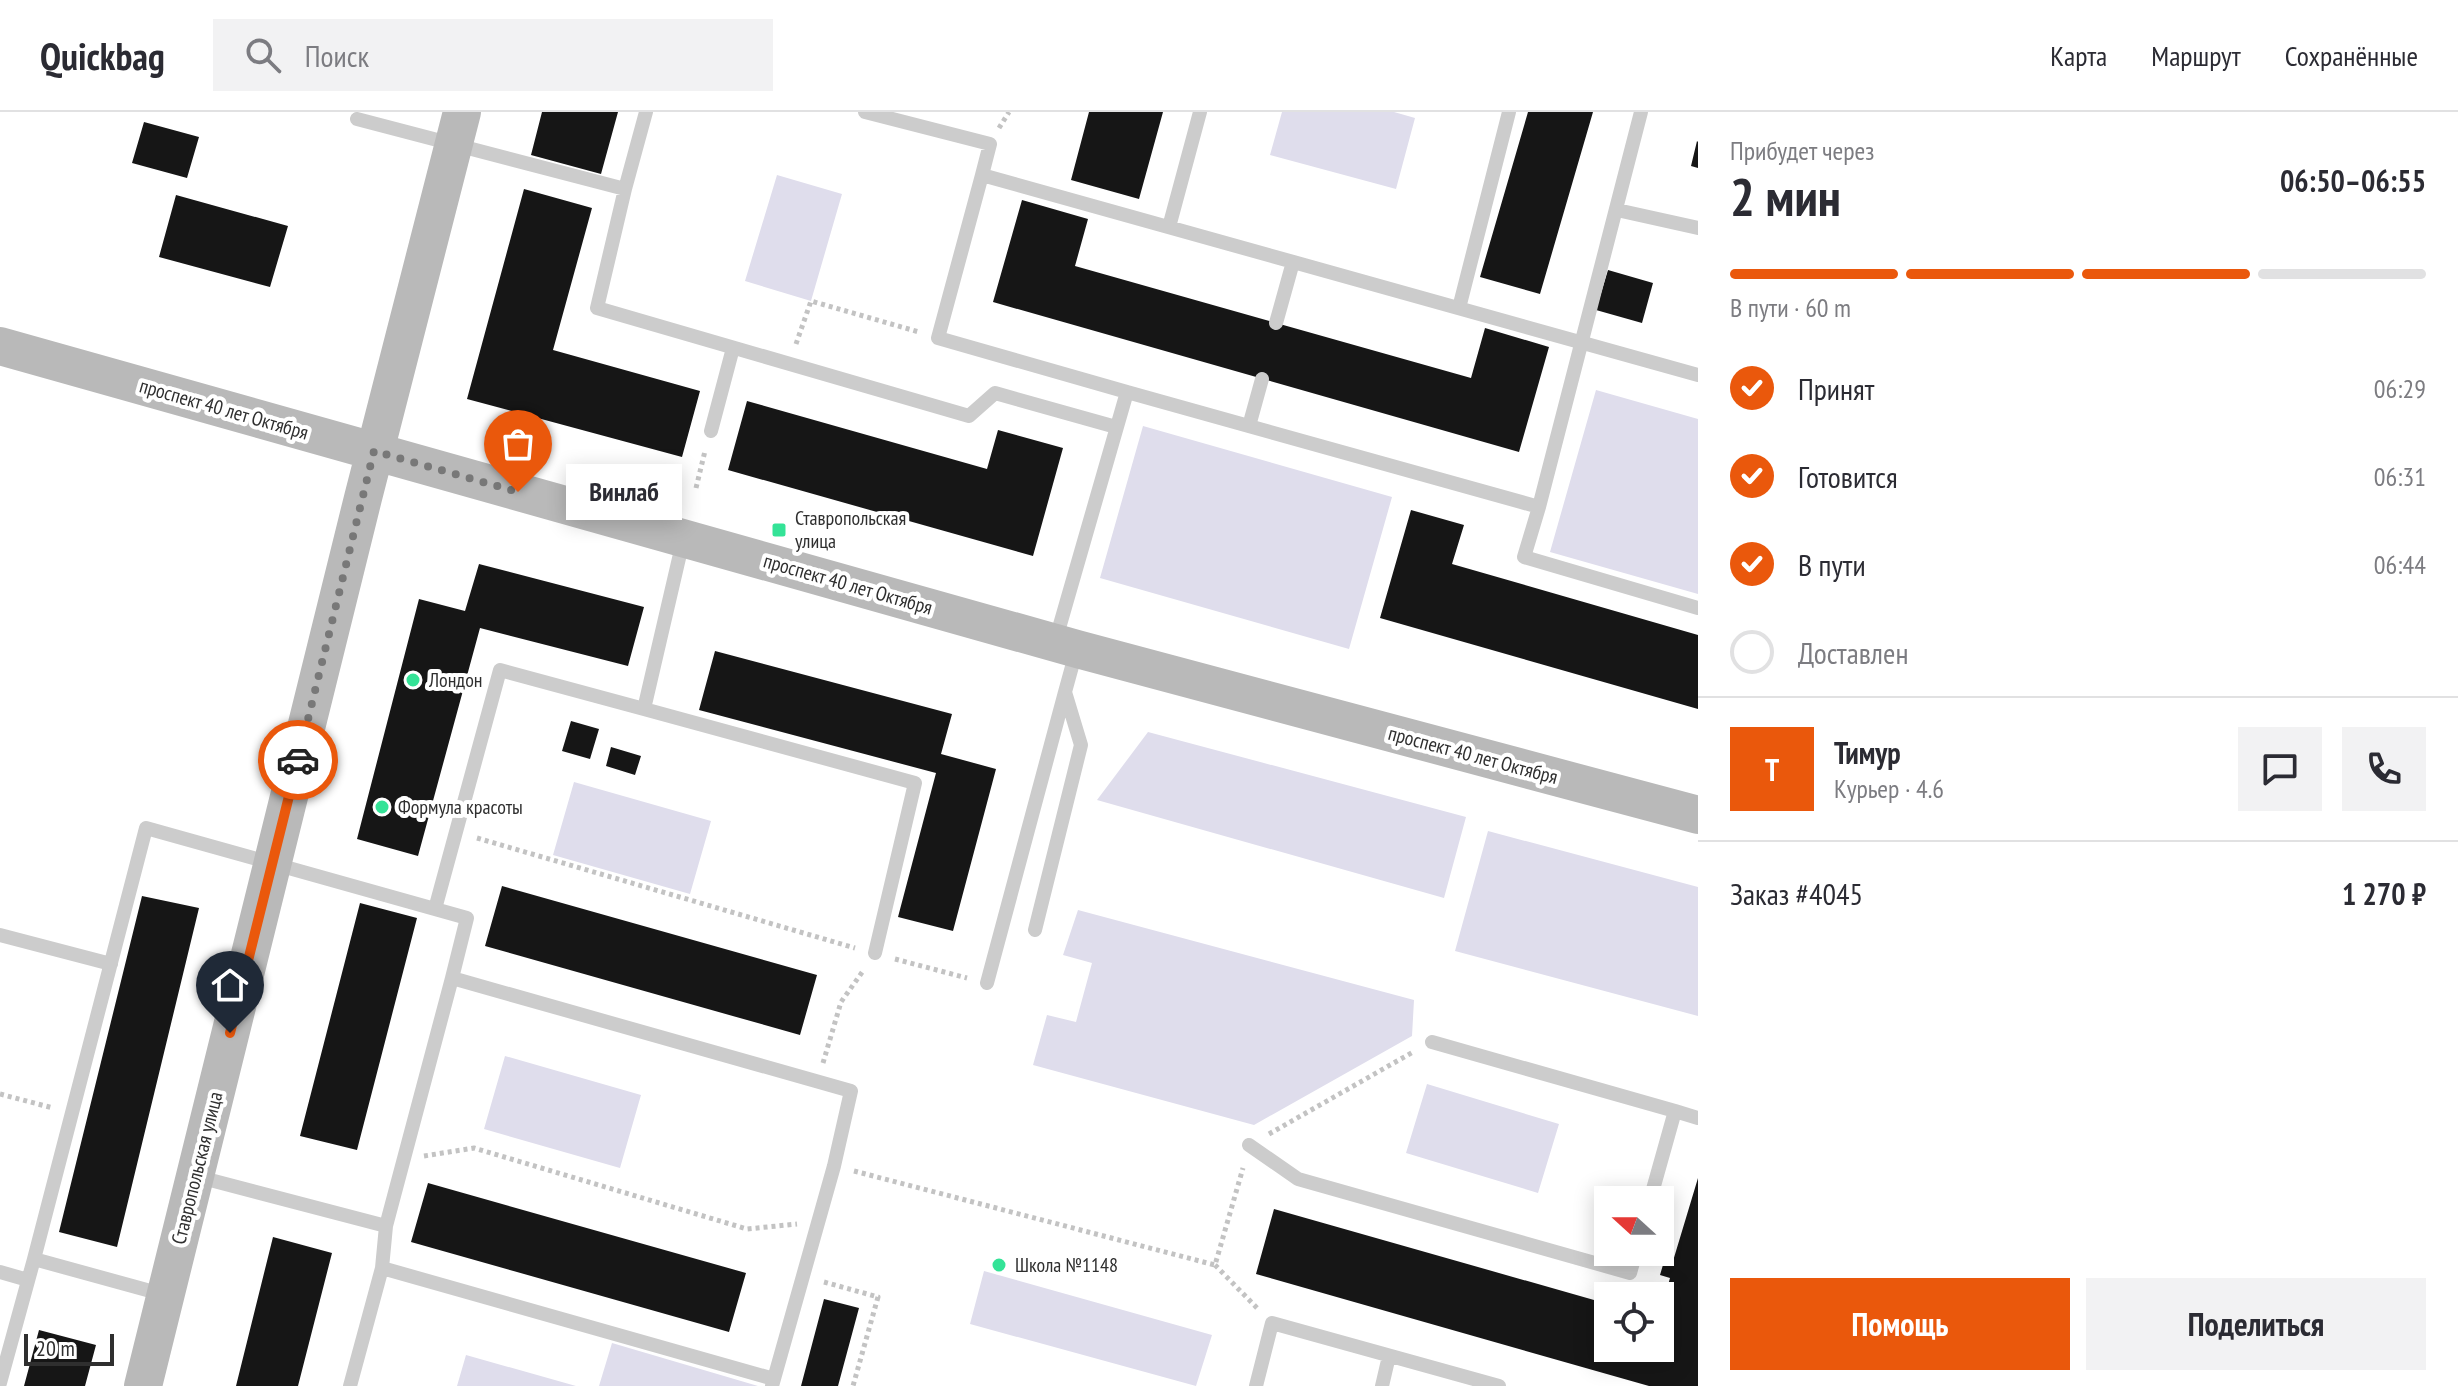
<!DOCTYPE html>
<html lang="ru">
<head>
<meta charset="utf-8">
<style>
	body { margin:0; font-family:"PT Sans Narrow",sans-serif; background:#f2f2f3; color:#2b2b33; height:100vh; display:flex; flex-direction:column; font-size:30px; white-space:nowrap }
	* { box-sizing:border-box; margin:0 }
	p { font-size:26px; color:#7c7c81 }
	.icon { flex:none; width:44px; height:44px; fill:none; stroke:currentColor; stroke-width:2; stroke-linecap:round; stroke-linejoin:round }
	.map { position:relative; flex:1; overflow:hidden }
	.sheet { display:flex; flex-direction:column; background:#fff; width:760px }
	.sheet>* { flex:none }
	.needle { width:52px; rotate:291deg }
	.controls { position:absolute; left:1594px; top:1074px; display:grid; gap:16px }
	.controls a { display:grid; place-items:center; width:80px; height:80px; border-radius:0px; background:#fff; box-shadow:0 4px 20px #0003; font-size:40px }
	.scale { position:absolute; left:24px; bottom:20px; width:90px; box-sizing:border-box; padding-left:8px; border:4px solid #2f2f2f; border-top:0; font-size:22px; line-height:28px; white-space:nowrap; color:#2f2f2f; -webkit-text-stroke:6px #fff; paint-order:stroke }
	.pin { position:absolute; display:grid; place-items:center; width:68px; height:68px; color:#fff; margin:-82px -34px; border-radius:50% 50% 50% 0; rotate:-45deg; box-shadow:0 0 8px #0007 }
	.pin .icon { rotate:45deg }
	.courier { position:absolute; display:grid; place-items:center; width:80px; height:80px; margin:-40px; border:6px solid #ea580c; border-radius:50%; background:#fff; color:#222; box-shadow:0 2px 10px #0007 }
	.bubble { position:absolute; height:56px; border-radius:0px; background:#fff; box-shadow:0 4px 20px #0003; font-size:26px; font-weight:700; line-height:56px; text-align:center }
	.summary em { font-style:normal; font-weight:700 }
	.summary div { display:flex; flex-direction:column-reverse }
	.summary { display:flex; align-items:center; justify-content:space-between; height:136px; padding:0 32px }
	h1 { font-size:52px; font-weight:700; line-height:60px }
	.bar { display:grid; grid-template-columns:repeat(4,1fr); gap:12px 8px; align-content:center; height:96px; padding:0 32px }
	.bar i { height:10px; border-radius:6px; background:#e1e1e2 }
	.bar .current { background:#ea580c }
	.bar p { grid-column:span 4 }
	.line { display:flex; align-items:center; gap:20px; padding:0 32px; border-top:2px solid #e1e1e2 }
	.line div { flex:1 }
	.round { display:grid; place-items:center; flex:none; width:84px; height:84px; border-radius:0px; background:#f2f2f3 }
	ol { padding:0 32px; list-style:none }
	li { display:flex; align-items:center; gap:24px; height:88px }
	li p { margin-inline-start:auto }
	li .icon { padding:8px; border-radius:50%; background:#ea580c; color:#fff; stroke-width:4 }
	li:last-child { color:#7c7c81 }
	li i { width:44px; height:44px; border:4px solid #e1e1e2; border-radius:50% }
	.action { display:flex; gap:16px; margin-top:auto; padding:16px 32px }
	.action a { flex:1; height:92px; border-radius:0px; background:#ea580c; color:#fff; font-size:32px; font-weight:700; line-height:92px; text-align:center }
	.action a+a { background:#f2f2f3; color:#2b2b33 }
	header { display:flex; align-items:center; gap:48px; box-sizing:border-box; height:112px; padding:0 40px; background:#fff; border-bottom:2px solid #e1e1e2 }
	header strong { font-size:38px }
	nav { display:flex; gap:44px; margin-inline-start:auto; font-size:28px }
	.search { width:560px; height:72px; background:#f2f2f3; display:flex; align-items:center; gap:20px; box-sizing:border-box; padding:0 28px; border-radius:0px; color:#7c7c81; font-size:30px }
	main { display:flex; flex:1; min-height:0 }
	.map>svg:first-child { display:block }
</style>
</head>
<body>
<header>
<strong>Quickbag</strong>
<div class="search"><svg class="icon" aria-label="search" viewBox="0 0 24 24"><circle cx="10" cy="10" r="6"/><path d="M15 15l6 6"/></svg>Поиск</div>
<nav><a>Карта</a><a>Маршрут</a><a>Сохранённые</a></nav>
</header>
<main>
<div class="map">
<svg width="1698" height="1274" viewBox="0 0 1698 1274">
	<rect width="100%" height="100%" fill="#fff"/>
	<path fill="#dfddec" d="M1282 0H1394L1415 6 1396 77 1270 43Z
		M777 63 842 82 811 189 745 169Z
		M1596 278 1698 307V482L1550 440Z
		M1143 314 1392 385 1349 537 1100 466Z
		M1148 620 1466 705 1444 786 1097 688Z
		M574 670 711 709 690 782 553 743Z
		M1488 719 1698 775V904L1455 839Z
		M1078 798 1414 888 1412 924 1254 1013 1033 953 1047 903 1076 910 1092 851 1063 843Z
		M505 944 641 983 620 1056 484 1017Z
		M1427 972 1559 1012 1538 1081 1406 1041Z
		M984 1159 1212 1223 1196 1274 970 1212Z
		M612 1231 758 1274H599Z
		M466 1243 576 1274H457Z"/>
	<path fill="#161616" d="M542 0H618L601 62 531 43Z
		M1089 0H1163L1139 87 1071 68Z
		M1528 0H1593L1540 182 1480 165Z
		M144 10 199 25 187 66 132 51Z
		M1697 29 1698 30V56L1691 54Z
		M524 77 592 96 553 238 700 279 682 345 467 287Z
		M176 83 288 114 270 175 159 145Z
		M1022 88 1088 107 1075 154 1471 266 1485 216 1549 235 1519 340 993 190Z
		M1608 158 1653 171 1642 211 1596 198Z
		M747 289 987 357 998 318 1063 336 1033 444 728 358Z
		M1411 398 1464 413 1452 452 1698 523V597L1380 506Z
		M479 452 644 495 628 554 480 516 418 744 357 727 419 487 465 499Z
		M715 539 952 602 941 642 996 657 953 819 898 805 936 661 699 598Z
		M571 609 599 617 590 647 562 639Z
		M611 635 641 644 635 663 606 654Z
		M502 774 817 863 800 923 485 834Z
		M142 784 199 796 117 1135 59 1120Z
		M360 791 417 806 357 1038 300 1024Z
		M1698 1066V1274H1649L1256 1162 1274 1097 1608 1192V1236H1660V1201L1670 1166 1660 1163 1665 1146 1673 1149Z
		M428 1071 746 1161 729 1220 411 1130Z
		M273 1125 332 1141 298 1274H236Z
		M824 1187 859 1196 838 1274H801Z
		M39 1218 96 1233 85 1274H24Z"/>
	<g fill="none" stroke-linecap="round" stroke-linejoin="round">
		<path stroke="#c3c3c3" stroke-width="5" stroke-dasharray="4 4" stroke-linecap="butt" d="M999 16 1009 0
			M796 232 811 189 919 220
			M696 376 705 339
			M477 726 855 836
			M895 847 967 866
			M823 951 841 890 863 859
			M0 982 53 996
			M1269 1022 1413 940
			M424 1044 474 1036 747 1117 797 1112
			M854 1059 1215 1153 1243 1056
			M1215 1153 1259 1198
			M824 1170 878 1185 853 1274"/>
		<path stroke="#ccc" stroke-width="14" d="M865 0 990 32 982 63 1698 263
			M357 7 625 77 646 0
			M982 63 938 226 1127 280
			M625 77 597 196 969 304 995 281 1116 315
			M1617 98 1698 116
			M1169 115 1200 0
			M1459 196 1509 0
			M1276 211 1293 150
			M1249 314 1262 267
			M711 319 733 236
			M1539 395 1524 445 1698 496
			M683 429 644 597 915 671 875 841
			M1055 530 1127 280 1539 395 1641 0
			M435 797 500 558 644 597
			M1035 818 1081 633 1065 580 1076 540
			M0 823 111 852
			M987 871 1065 580
			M1432 930 1675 999
			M1249 1033 1298 1067 1630 1161 1636 1140
			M195 1064 386 1114 382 1156 774 1267
			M1650 1088 1675 999 1698 1006
			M386 1114 452 866
			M0 1160 28 1168
			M165 1183 34 1147 146 716 467 806 452 866 851 979 834 1054 772 1274
			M0 1271 34 1147
			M350 1274 382 1156
			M1256 1274 1272 1211 1499 1274
			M1382 1274 1389 1244"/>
		<path stroke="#b9b9b9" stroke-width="38" d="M0 234 1077 537 1698 703
			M143 1274 363 386 462 0"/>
	</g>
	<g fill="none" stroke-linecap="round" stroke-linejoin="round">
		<path stroke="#787878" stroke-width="8" stroke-dasharray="0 14.4" d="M298 648 374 339 518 380"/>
		<path stroke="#ea580c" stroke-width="10" d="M230 921 298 648"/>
	</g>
	<g fill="#34e397" stroke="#fff" stroke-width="3">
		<rect x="771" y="410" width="16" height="16" rx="4"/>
		<circle cx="413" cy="568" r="8"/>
		<circle cx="382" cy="695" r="8"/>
		<circle cx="999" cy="1153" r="8"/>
	</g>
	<g text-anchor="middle" stroke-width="8" stroke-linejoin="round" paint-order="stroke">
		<g font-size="20" fill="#2f2f2f" stroke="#fff">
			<text transform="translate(224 297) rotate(16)" y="7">проспект 40 лет Октября</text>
			<text transform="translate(848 472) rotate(16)" y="7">проспект 40 лет Октября</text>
			<text transform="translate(1473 643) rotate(15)" y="7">проспект 40 лет Октября</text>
			<text transform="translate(197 1056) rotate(-76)" y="7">Ставропольская улица</text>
		</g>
		<g font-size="20" fill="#2f2f2f" stroke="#fff" text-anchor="start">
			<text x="795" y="413">Ставропольская<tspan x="795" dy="23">улица</tspan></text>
			<text x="429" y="575">Лондон</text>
			<text x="398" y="702">Формула красоты</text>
			<text x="1015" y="1160">Школа №1148</text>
		</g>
	</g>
</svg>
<div class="controls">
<a><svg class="needle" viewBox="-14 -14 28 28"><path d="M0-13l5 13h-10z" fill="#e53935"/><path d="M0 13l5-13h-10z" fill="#7c7c81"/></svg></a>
<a><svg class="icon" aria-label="locate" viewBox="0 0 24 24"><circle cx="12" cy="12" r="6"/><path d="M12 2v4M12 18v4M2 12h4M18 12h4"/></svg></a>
</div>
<div class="scale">20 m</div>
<div class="pin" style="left:518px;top:380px;background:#ea580c"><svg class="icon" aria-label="bag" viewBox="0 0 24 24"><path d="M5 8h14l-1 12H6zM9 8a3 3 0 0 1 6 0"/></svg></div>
<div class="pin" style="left:230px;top:921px;background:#1f2937"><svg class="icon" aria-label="home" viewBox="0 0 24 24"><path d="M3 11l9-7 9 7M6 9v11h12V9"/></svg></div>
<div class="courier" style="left:298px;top:648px"><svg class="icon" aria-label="car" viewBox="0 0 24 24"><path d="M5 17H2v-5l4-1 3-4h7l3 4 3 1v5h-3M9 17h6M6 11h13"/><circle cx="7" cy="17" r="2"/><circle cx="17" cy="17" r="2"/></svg></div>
<div class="bubble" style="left:566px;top:352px;width:116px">Винлаб</div>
</div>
<section class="sheet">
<div class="summary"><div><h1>2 мин</h1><p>Прибудет через</p></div><em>06:50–06:55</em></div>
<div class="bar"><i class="current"></i><i class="current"></i><i class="current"></i><i></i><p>В пути · 60 m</p></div>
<ol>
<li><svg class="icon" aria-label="check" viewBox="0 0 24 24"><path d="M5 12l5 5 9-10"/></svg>Принят<p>06:29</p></li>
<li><svg class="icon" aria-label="check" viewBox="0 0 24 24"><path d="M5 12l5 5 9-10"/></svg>Готовится<p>06:31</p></li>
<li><svg class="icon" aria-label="check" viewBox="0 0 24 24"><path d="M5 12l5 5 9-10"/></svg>В пути<p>06:44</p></li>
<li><i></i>Доставлен</li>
</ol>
<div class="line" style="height:144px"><b class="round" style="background:#ea580c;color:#fff">Т</b><div><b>Тимур</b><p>Курьер · 4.6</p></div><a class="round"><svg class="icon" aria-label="chat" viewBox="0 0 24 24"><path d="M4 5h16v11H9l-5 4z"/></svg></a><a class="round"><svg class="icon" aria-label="phone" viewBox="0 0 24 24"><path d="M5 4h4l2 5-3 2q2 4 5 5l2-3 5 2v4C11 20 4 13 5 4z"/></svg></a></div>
<div class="line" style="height:104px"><div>Заказ #4045</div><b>1 270 ₽</b></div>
<div class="action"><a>Помощь</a><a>Поделиться</a></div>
</section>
</main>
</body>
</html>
